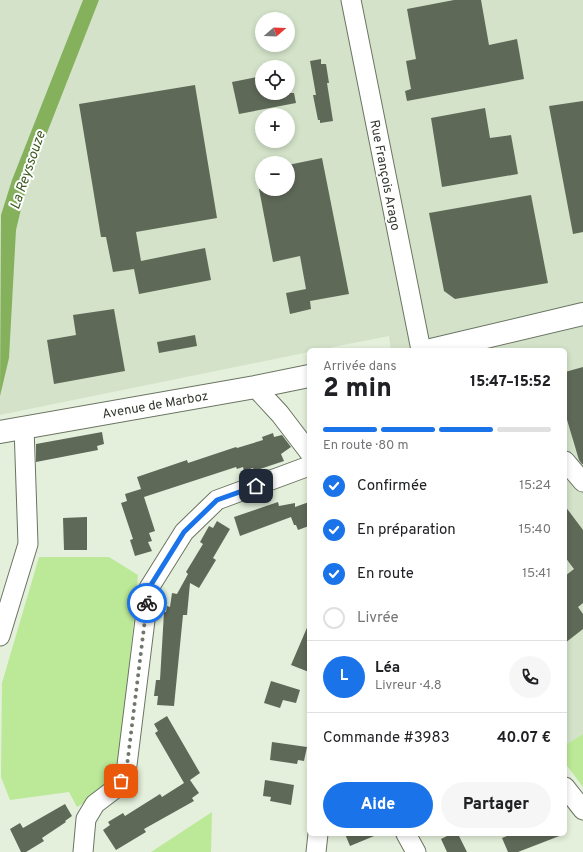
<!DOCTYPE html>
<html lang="fr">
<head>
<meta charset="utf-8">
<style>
	body { margin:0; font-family:Overpass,sans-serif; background:#f6f6f6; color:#202124; height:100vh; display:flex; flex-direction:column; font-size:15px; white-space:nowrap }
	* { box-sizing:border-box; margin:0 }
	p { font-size:13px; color:#757577 }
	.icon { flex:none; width:22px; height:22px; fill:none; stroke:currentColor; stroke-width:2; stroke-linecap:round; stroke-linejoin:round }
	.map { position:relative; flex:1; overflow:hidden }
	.drawer { position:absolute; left:307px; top:348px; width:260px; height:488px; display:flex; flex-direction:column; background:#fff; border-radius:6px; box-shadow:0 2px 6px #0003 }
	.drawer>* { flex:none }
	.needle { width:26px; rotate:71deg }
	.buttons { position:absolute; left:255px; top:12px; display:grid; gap:8px }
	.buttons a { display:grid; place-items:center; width:40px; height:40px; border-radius:50%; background:#fff; box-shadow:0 2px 6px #0003; font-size:20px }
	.pin { position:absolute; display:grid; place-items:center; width:34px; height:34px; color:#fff; margin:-17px; border-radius:8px; box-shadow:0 2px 6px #0006 }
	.courier { position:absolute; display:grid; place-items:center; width:40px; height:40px; margin:-20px; border:3px solid #1a73e8; border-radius:50%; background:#fff; color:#222; box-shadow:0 1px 5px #0007 }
	.overview em { font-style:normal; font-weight:800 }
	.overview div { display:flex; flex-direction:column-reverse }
	.overview { display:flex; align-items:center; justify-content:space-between; height:68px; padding:0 16px }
	h1 { font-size:26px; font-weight:800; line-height:30px }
	.bar { display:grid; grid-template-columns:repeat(4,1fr); gap:6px 4px; align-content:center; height:48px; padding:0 16px }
	.bar i { height:5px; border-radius:3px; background:#e0e0e0 }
	.bar .current { background:#1a73e8 }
	.bar p { grid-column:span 4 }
	.line { display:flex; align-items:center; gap:10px; padding:0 16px; border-top:1px solid #e0e0e0 }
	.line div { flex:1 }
	.round { display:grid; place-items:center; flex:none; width:42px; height:42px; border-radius:21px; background:#f6f6f6 }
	ol { padding:0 16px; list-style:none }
	li { display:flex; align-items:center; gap:12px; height:44px }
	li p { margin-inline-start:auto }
	li .icon { padding:4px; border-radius:50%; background:#1a73e8; color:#fff; stroke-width:4 }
	li:last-child { color:#757577 }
	li i { width:22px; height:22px; border:2px solid #e0e0e0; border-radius:50% }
	.primary-button { display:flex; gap:8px; margin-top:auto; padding:8px 16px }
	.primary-button a { flex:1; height:46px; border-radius:24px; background:#1a73e8; color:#fff; font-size:16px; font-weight:800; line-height:46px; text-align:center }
	.primary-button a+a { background:#f6f6f6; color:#202124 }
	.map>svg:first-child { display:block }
</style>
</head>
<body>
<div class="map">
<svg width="583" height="852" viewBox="0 0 583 852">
	<rect width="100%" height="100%" fill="#e4f0db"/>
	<path fill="#d3e2c9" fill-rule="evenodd" d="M0 0H583V734L565 745V350H391L389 336 318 350H309V352L0 415ZM262 19H288V45H262ZM262 67H288V93H262ZM262 115H288V141H262ZM262 163H288V189H262Z"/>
	<path fill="#bce998" d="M39 557H109L138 575 120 763C114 788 97 794 77 807L69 792 10 800 1 777 2 683Z
		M583 734V787L565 763V745Z
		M212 812 211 852H151Z"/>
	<path fill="#85b15d" d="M83 0H99L27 184 16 230 9 358 0 396 1 215 12 180Z"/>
	<path fill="#5f6958" d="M454 0H481L489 45 517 39 524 79 407 101 405 91 411 89 406 61 416 59 407 9Z
		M321 59V64H326L329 83H327L333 121 320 123V120H318L313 95H316L310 61Z
		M262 76V93H294L296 103 239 114 232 82Z
		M195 85 217 218 136 232 141 261 205 248 211 280 139 294 134 269 113 272 106 237H101L79 104Z
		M583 101V232L573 234 549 106Z
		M485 108 490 138 511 135 518 174 442 187 431 118Z
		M322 158 349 294 310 301 311 309 290 314 286 293 306 289 300 256 273 262 259 189H288V165Z
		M531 195 548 283 455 299 444 291 429 213Z
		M114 309 125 371 54 384 47 340 76 335 73 315Z
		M195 335 197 346 159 353 157 342Z
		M583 367V464H582L579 460 565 413V372Z
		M102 432 104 444 97 446 98 450 36 462V444Z
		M273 433 274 437 282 435 291 447 281 454 284 461 254 471 253 468 244 471 243 467 237 469 236 467 144 497 155 531 149 533 152 541 148 542 152 551 135 556 130 540 133 539 121 503 127 501 125 494 141 489 137 477 187 460 188 463 236 447 237 448 263 440 262 437Z
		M278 502 279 506 295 503V507L309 502V526L298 530 296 525H294L291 517 240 536 234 517Z
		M565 506 583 530V603L578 607 583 614V629L565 643V576L574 569 565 557Z
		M87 517V550H64L63 518Z
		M217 521 230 529 213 558 216 560 199 588 190 583 187 615H183L174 706 157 705 158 696H154L156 680H160L164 612H166L167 606 170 607 172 593 177 594 188 574 186 572 203 544 200 542 209 526 213 528Z
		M309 623V672L291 665Z
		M271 681 300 690 296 703 283 700 280 708 264 703Z
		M167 716 200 773 190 780 199 793 192 798 194 801 144 829 146 832 116 850 103 830 110 825 108 822 123 813 125 816 160 794 162 797 184 783 155 733 158 731 154 724Z
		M272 742 307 747 304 761 298 760 297 764 270 760Z
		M265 780 294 785 291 805 270 801 271 797 263 796Z
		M65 804 72 816 65 821 66 822 42 838 44 841 26 852H21L10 829 20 823 23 828Z
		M345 834H379L350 846Z
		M451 834H458L467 852H447L441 839Z
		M512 834H562V835L518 852H508L502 838Z"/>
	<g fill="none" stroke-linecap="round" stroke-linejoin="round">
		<defs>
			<path id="minor" d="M351 0 421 350
				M255 387 280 414 309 452
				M565 461 583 482
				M0 636 28 544 24 427
				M565 787 583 810
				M406 834 416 852
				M83 852 86 819 95 804 116 788 126 773 149 588 184 532 217 500 309 466
				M316 852 318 834"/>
			<path id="major" d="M431 350 583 314
				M0 432 255 387 309 376"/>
		</defs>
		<use href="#minor" stroke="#6a7462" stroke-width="21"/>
		<use href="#major" stroke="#6a7462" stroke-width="24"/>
		<use href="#minor" stroke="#fff" stroke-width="19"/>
		<use href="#major" stroke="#fff" stroke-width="22"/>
	</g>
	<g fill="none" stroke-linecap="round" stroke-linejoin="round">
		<path stroke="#70776b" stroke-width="4" stroke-dasharray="0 7.2" d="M121 781 126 774 147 603"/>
		<path stroke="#1a73e8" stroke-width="5" d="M147 603 149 588 184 532 217 500 256 486"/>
	</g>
	<g text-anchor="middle" stroke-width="4" stroke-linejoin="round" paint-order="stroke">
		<g font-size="13" fill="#31362e" stroke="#fff">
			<text transform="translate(386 175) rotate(79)" y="5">Rue François Arago</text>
			<text transform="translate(155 404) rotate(-10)" y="5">Avenue de Marboz</text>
		</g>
		<g font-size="14" font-style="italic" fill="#3d5a20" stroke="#fff">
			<text transform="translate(27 170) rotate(-71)" y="5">La Reyssouze</text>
		</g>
	</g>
</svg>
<div class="buttons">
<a><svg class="needle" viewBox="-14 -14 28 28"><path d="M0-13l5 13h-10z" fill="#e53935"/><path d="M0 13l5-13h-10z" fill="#757577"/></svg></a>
<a><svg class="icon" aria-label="locate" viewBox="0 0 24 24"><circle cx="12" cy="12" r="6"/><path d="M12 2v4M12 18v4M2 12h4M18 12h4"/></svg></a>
<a>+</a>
<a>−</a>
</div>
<div class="pin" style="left:121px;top:781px;background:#ea580c"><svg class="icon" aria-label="bag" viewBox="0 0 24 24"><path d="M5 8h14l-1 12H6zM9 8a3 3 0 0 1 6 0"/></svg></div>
<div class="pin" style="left:256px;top:486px;background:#1f2937"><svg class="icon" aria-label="home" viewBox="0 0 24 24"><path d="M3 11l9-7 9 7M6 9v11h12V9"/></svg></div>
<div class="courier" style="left:147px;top:603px"><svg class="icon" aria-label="bike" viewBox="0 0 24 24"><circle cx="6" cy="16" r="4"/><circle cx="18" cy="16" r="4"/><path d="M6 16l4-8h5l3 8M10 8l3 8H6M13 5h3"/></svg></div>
<section class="drawer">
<div class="overview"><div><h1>2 min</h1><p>Arrivée dans</p></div><em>15:47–15:52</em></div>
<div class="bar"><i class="current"></i><i class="current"></i><i class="current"></i><i></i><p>En route · 80 m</p></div>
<ol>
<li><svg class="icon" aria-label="check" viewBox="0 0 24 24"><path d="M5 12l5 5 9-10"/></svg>Confirmée<p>15:24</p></li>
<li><svg class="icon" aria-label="check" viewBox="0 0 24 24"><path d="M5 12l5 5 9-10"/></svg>En préparation<p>15:40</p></li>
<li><svg class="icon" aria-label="check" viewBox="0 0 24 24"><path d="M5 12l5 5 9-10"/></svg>En route<p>15:41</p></li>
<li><i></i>Livrée</li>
</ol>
<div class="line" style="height:72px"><b class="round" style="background:#1a73e8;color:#fff">L</b><div><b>Léa</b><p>Livreur · 4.8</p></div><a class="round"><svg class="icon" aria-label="phone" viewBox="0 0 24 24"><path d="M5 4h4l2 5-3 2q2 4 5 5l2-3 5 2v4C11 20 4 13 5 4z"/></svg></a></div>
<div class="line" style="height:52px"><div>Commande #3983</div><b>40.07 €</b></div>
<div class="primary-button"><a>Aide</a><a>Partager</a></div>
</section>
</div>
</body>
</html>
